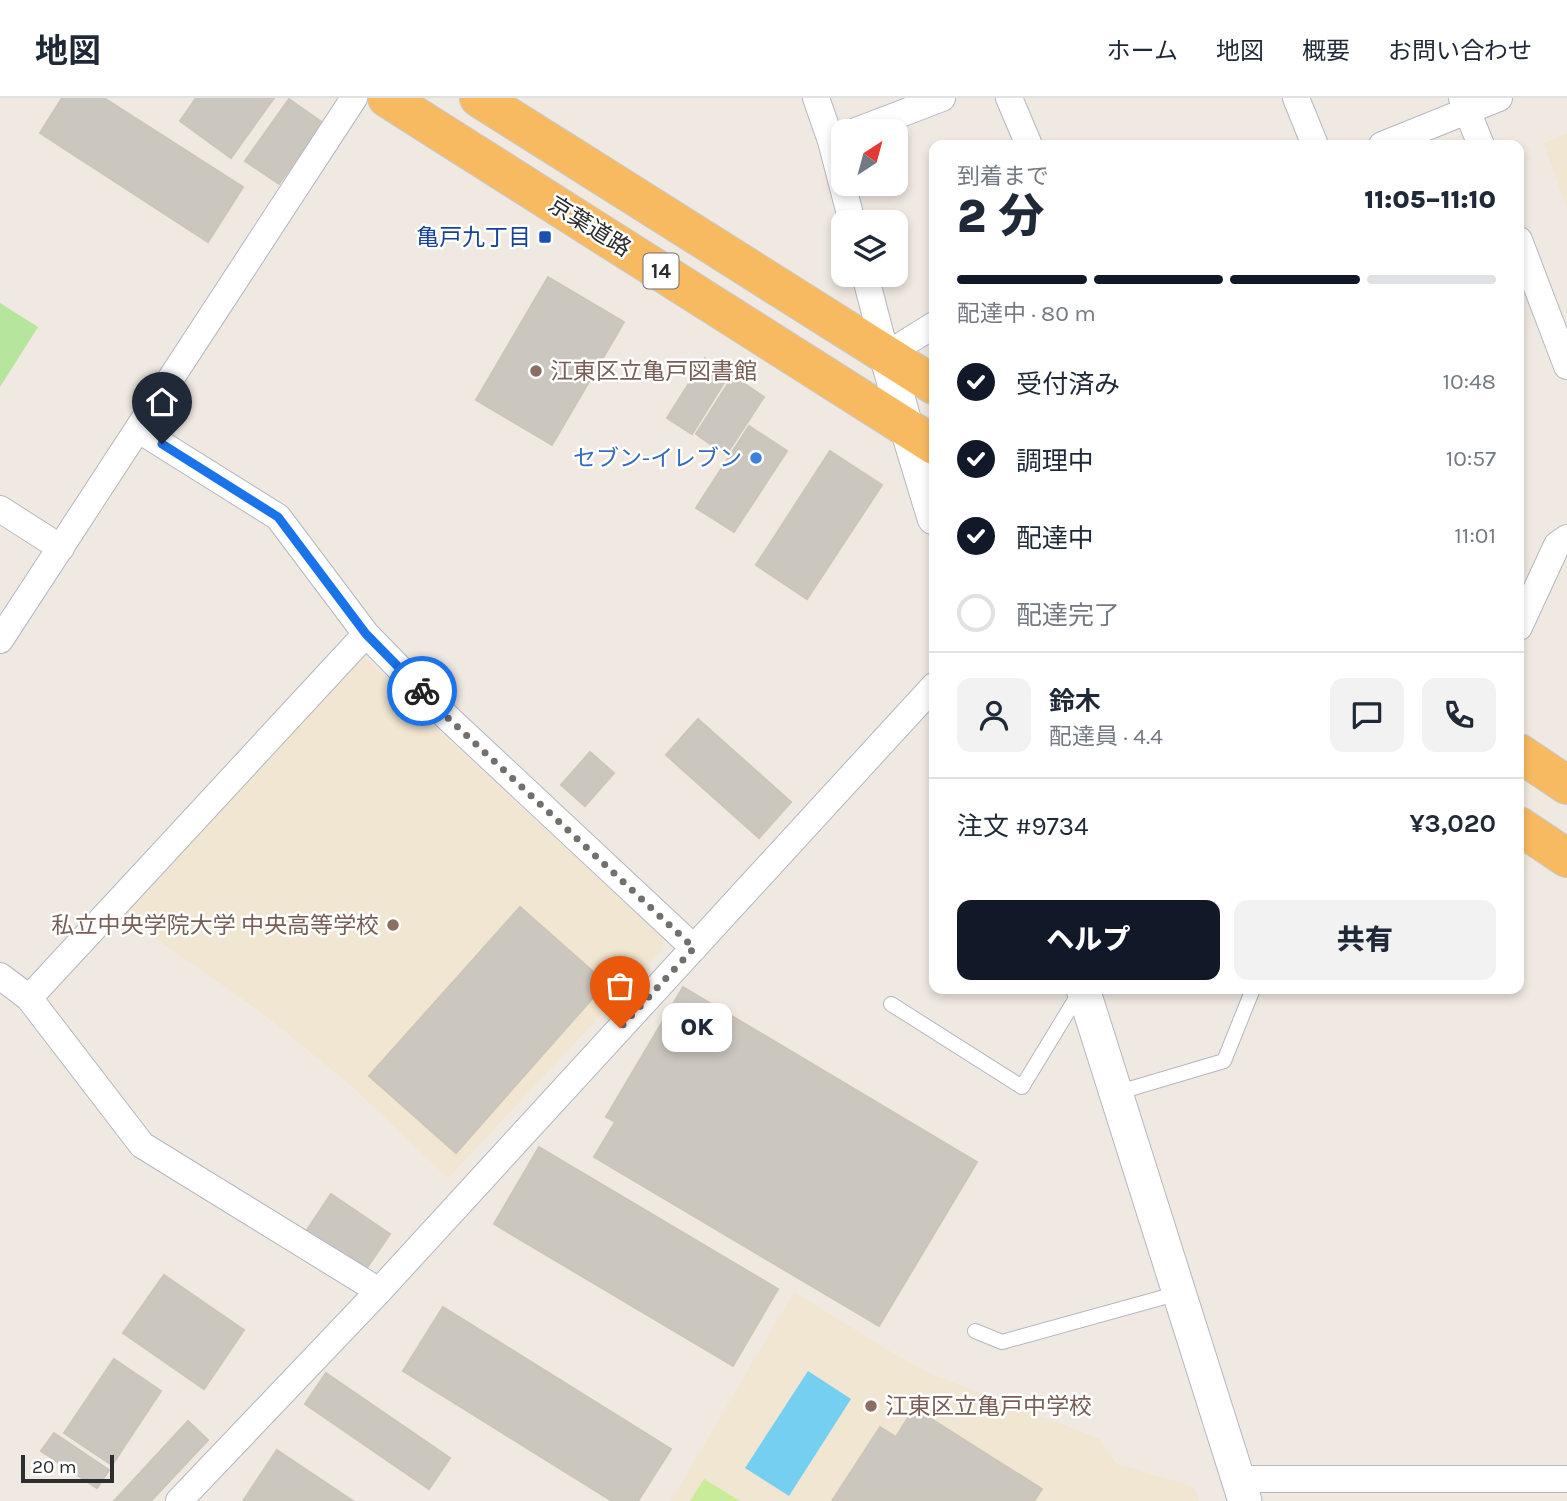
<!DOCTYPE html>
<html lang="ja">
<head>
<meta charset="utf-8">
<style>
	body { margin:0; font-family:Karla,"Noto Sans JP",sans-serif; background:#f2f2f3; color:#1f2937; height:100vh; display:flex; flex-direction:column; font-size:26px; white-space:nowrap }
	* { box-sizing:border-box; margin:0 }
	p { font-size:23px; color:#747a83 }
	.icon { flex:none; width:38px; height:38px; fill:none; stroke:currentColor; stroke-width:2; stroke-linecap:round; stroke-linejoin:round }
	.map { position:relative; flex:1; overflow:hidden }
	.sheet { position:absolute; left:929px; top:42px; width:595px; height:854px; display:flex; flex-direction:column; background:#fff; border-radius:14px; box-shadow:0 4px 10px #0003 }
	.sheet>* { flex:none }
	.needle { width:46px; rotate:36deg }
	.fabs { position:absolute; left:831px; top:21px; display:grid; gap:14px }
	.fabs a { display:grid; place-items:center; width:77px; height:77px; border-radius:14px; background:#fff; box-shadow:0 4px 10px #0003; font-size:35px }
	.scale { position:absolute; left:21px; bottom:18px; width:93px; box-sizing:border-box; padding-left:7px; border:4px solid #2e2e2e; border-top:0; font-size:19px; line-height:24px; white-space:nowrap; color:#2e2e2e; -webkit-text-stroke:5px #fff; paint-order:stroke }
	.pin { position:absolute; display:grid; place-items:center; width:60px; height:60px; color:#fff; margin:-72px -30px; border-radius:50% 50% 50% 0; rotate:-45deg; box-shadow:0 0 7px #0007 }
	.pin .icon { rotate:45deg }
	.courier { position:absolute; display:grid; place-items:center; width:70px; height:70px; margin:-35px; border:5px solid #1a73e8; border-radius:50%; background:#fff; color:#222; box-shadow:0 2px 9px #0007 }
	.bubble { position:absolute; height:49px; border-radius:14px; background:#fff; box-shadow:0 4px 10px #0003; font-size:23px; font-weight:800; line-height:49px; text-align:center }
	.summary em { font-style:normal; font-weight:800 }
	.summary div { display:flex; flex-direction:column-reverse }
	.summary { display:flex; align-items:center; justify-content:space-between; height:119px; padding:0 28px }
	h1 { font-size:46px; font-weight:800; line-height:52px }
	.bar { display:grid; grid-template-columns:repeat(4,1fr); gap:10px 7px; align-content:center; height:84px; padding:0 28px }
	.bar i { height:9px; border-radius:5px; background:#e0e1e3 }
	.bar .selected { background:#111827 }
	.bar p { grid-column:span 4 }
	.line { display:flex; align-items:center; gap:18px; padding:0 28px; border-top:2px solid #e0e1e3 }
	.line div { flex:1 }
	.round { display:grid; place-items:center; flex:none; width:74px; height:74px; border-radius:14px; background:#f2f2f3 }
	ol { padding:0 28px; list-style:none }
	li { display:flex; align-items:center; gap:21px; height:77px }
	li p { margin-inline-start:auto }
	li .icon { padding:7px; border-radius:50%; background:#111827; color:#fff; stroke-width:4 }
	li:last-child { color:#747a83 }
	li i { width:38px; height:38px; border:4px solid #e0e1e3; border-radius:50% }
	.button { display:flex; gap:14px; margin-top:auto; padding:14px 28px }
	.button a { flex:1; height:80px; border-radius:14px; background:#111827; color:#fff; font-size:28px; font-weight:800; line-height:80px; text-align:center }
	.button a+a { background:#f2f2f3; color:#1f2937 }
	header { display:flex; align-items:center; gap:42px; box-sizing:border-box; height:98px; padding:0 35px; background:#fff; border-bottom:2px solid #e0e1e3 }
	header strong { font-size:33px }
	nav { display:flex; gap:38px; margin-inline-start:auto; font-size:24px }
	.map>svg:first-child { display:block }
</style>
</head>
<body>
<header>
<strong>地図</strong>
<nav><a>ホーム</a><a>地図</a><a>概要</a><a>お問い合わせ</a></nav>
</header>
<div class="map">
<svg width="1567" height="1403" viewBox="0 0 1567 1403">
	<rect width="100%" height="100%" fill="#efe9e1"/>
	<path fill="#f0e6d1" d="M1567 36V111L1544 45Z
		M360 554 433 628 663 840 662 852 448 1080 352 988 261 914 119 815Z
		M794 1194 896 1257 933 1277 1098 1340 1117 1366 1194 1389 1199 1403H671Z"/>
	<path fill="#b6e59e" d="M0 205 38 229 0 289Z"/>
	<path fill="#c9ec9a" d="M704 1381 740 1403H690Z"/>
	<path fill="#75cff0" d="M808 1273 851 1301 789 1398 745 1370Z"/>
	<path fill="#cbc7bf" stroke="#cbc5ba" stroke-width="2" d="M62 0H104L243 89 208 144 40 35Z
		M196 0H274L231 60 180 23Z
		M289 1 323 25 279 86 245 63Z
		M548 179 624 224 552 347 476 302Z
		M705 260 730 275 692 336 667 320Z
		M733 278 764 299 726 357 696 336Z
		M749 328 787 353 734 434 696 410Z
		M830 353 882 387 807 501 756 467Z
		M698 621 791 704 759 740 666 657Z
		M590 654 614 675 585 708 561 687Z
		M520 809 606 885 456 1055 369 978Z
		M683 889 977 1064 879 1228 594 1059 615 1024 606 1019Z
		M539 1049 778 1191 733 1268 494 1126Z
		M331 1096 390 1136 362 1177 303 1138Z
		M164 1177 244 1232 204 1291 123 1235Z
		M443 1209 671 1351 638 1403H612L403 1273Z
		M114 1261 161 1293 112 1367 64 1335Z
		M326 1275 450 1360 429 1391 305 1306Z
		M914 1310 1042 1391 1034 1403H832L880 1329 896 1339Z
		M188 1323 208 1342 151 1403H114Z
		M54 1335 109 1372 97 1390 41 1353Z
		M277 1352 353 1403H243Z"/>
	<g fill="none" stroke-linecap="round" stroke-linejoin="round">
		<defs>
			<path id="service" d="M891 906 1022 989 1081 892
				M1116 995 1224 963 1253 891
				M975 1233 1002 1244 1179 1195"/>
			<path id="minor" d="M816 0 831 43 852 124
				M1009 0 1029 47
				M1296 0 1315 47
				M1462 0 1481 47
				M856 33 942 0
				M1382 47 1499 0
				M1519 142 1567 268
				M865 177 886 257 934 227
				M139 332 278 419 366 536 448 620 694 850
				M0 411 61 450
				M1519 529 1557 447 1567 440
				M0 542 354 0
				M0 878 29 900 142 1047 379 1193
				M29 900 366 536
				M1238 1381H1567
				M179 1403 379 1193 934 588"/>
			<path id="tertiary" d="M886 257 906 328 934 420
				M1083 891 1245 1403"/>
			<path id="trunk" d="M387 0 934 347
				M479 0 934 287
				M1519 655 1567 687
				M1519 728 1567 760"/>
		</defs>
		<use href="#service" stroke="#b4b7c1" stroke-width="16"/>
		<use href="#minor" stroke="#b4b7c1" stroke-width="28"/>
		<use href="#tertiary" stroke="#b4b7c1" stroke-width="35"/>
		<use href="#trunk" stroke="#c9c9c9" stroke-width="40"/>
		<use href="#service" stroke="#fff" stroke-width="14"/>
		<use href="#minor" stroke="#fff" stroke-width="26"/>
		<use href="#tertiary" stroke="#fff" stroke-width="33"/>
		<use href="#trunk" stroke="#f8ba60" stroke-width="38"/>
	</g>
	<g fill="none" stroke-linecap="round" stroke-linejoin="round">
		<path stroke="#726f6d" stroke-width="7" stroke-dasharray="0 12.6" d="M422 593 448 620 694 850 620 930"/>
		<path stroke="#1a73e8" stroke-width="9" d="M162 346 278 419 366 536 422 593"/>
	</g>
	<rect fill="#1a4fb4" stroke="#fff" stroke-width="2.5" x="538" y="132" width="14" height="14" rx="3.5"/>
	<g fill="#8d6e63" stroke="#fff" stroke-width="2.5">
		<circle cx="536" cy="273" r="7"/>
		<circle cx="393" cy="827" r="7"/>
		<circle cx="871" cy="1308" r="7"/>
	</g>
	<circle fill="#3f7fe0" stroke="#fff" stroke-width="2.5" cx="756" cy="360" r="7"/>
	<g text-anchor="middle" stroke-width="5" stroke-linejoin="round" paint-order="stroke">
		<rect fill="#fff" stroke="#6d6d6d" stroke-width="2" x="643.5" y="155.5" width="35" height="35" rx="5"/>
		<g font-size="21" font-weight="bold" fill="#2e2e2e">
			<text x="661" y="180">14</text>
		</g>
		<g font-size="23" fill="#2e2e2e" stroke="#fff">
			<text transform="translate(590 128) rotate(32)" y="8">京葉道路</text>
		</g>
		<g font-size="23" fill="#164399" stroke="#fff" text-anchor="end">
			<text x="531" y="147">亀戸九丁目</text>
		</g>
		<g font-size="23" fill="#785e54" stroke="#fff" text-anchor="start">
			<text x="550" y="281">江東区立亀戸図書館</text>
			<text x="379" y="835" text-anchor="end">私立中央学院大学 中央高等学校</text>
			<text x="885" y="1316">江東区立亀戸中学校</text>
		</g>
		<g font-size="23" fill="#366cbe" stroke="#fff" text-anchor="end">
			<text x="742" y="368">セブン-イレブン</text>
		</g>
	</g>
</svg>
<div class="fabs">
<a><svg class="needle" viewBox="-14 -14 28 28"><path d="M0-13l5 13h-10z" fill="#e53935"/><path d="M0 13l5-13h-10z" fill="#747a83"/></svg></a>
<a><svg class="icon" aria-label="layers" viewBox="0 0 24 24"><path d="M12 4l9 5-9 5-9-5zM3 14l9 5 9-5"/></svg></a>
</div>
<div class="scale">20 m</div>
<div class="pin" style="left:620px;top:930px;background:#ea580c"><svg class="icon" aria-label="bag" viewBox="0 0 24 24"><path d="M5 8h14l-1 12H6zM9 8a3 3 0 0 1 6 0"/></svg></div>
<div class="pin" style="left:162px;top:346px;background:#1f2937"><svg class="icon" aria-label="home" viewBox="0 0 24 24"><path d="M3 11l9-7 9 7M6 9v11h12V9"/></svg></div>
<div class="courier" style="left:422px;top:593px"><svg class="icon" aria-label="bike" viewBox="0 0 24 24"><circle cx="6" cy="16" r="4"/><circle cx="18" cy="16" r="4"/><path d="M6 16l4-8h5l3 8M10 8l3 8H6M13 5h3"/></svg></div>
<div class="bubble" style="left:662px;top:905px;width:70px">OK</div>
<section class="sheet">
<div class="summary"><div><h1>2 分</h1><p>到着まで</p></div><em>11:05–11:10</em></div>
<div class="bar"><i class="selected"></i><i class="selected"></i><i class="selected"></i><i></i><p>配達中 · 80 m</p></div>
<ol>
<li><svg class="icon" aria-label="check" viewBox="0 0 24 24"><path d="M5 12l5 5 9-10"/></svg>受付済み<p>10:48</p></li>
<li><svg class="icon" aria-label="check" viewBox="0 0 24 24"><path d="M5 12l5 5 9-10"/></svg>調理中<p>10:57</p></li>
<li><svg class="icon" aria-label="check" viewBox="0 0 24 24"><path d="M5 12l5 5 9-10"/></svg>配達中<p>11:01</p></li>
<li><i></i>配達完了</li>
</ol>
<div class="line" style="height:126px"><a class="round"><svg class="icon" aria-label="person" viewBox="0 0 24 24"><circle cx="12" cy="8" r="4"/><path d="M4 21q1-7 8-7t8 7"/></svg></a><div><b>鈴木</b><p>配達員 · 4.4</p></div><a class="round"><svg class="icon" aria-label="chat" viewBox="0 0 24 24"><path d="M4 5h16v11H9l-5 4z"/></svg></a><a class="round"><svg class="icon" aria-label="phone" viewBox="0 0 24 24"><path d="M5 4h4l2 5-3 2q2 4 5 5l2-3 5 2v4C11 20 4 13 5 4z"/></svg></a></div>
<div class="line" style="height:91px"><div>注文 #9734</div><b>¥3,020</b></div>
<div class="button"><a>ヘルプ</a><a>共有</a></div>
</section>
</div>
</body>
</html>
